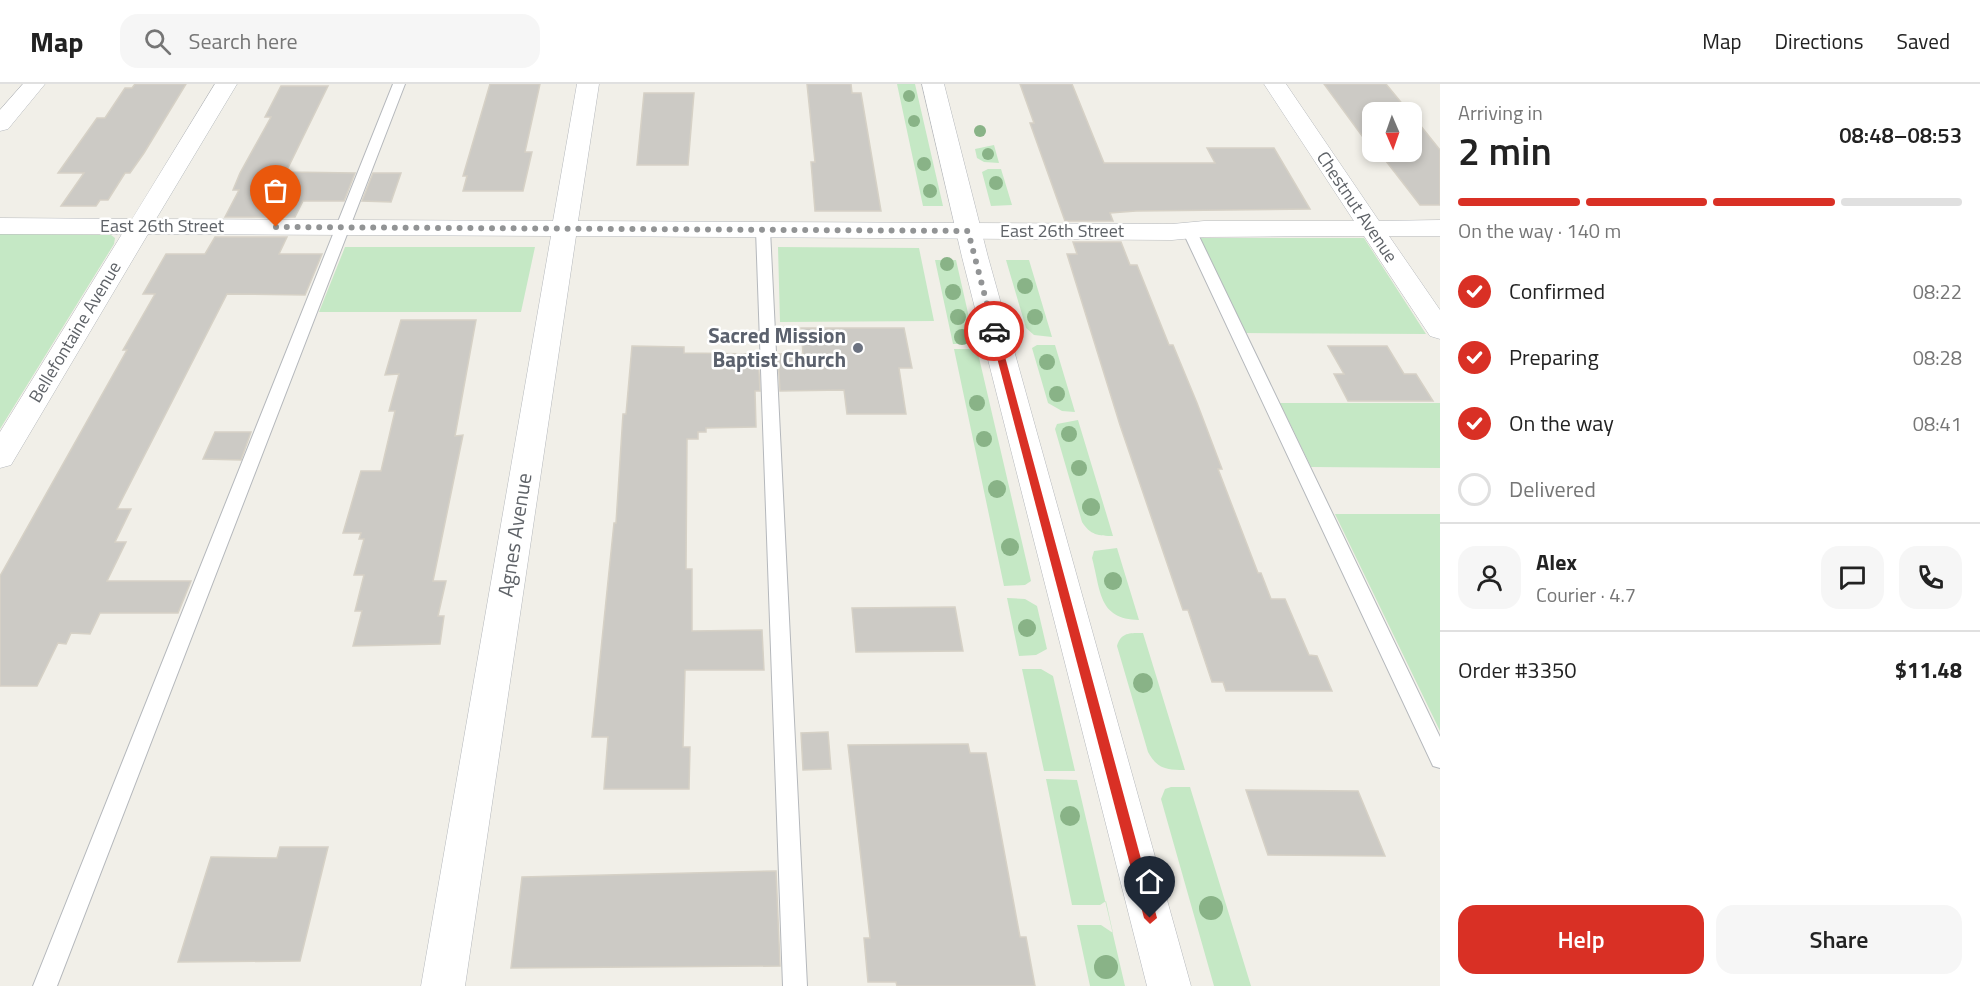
<!DOCTYPE html>
<html lang="en">
<head>
<meta charset="utf-8">
<style>
	body { margin:0; font-family:"Titillium Web",sans-serif; background:#f6f6f6; color:#222; height:100vh; display:flex; flex-direction:column; font-size:22px; white-space:nowrap }
	* { box-sizing:border-box; margin:0 }
	p { font-size:20px; color:#767676 }
	.icon { flex:none; width:33px; height:33px; fill:none; stroke:currentColor; stroke-width:2; stroke-linecap:round; stroke-linejoin:round }
	.map { position:relative; flex:1; overflow:hidden }
	.drawer { display:flex; flex-direction:column; background:#fff; width:540px }
	.drawer>* { flex:none }
	.needle { width:39px; rotate:178deg }
	.buttons { position:absolute; left:1362px; top:18px; display:grid; gap:12px }
	.buttons a { display:grid; place-items:center; width:60px; height:60px; border-radius:12px; background:#fff; box-shadow:0 3px 9px #0003; font-size:30px }
	.pin { position:absolute; display:grid; place-items:center; width:51px; height:51px; color:#fff; margin:-62px -26px; border-radius:50% 50% 50% 0; rotate:-45deg; box-shadow:0 0 6px #0007 }
	.pin .icon { rotate:45deg }
	.courier { position:absolute; display:grid; place-items:center; width:60px; height:60px; margin:-30px; border:4px solid #d93025; border-radius:50%; background:#fff; color:#222; box-shadow:0 2px 8px #0007 }
	.summary em { font-style:normal; font-weight:600 }
	.summary div { display:flex; flex-direction:column-reverse }
	.summary { display:flex; align-items:center; justify-content:space-between; height:102px; padding:0 18px }
	h1 { font-size:39px; font-weight:600; line-height:45px }
	.bar { display:grid; grid-template-columns:repeat(4,1fr); gap:9px 6px; align-content:center; height:72px; padding:0 18px }
	.bar i { height:8px; border-radius:4px; background:#e0e0e0 }
	.bar .on { background:#d93025 }
	.bar p { grid-column:span 4 }
	.line { display:flex; align-items:center; gap:15px; padding:0 18px; border-top:2px solid #e0e0e0 }
	.line div { flex:1 }
	.round { display:grid; place-items:center; flex:none; width:63px; height:63px; border-radius:18px; background:#f6f6f6 }
	ol { padding:0 18px; list-style:none }
	li { display:flex; align-items:center; gap:18px; height:66px }
	li p { margin-inline-start:auto }
	li .icon { padding:6px; border-radius:50%; background:#d93025; color:#fff; stroke-width:4 }
	li:last-child { color:#767676 }
	li i { width:33px; height:33px; border:3px solid #e0e0e0; border-radius:50% }
	.action { display:flex; gap:12px; margin-top:auto; padding:12px 18px }
	.action a { flex:1; height:69px; border-radius:18px; background:#d93025; color:#fff; font-size:24px; font-weight:600; line-height:69px; text-align:center }
	.action a+a { background:#f6f6f6; color:#222 }
	header { display:flex; align-items:center; gap:36px; box-sizing:border-box; height:84px; padding:0 30px; background:#fff; border-bottom:2px solid #e0e0e0 }
	header strong { font-size:28px }
	nav { display:flex; gap:33px; margin-inline-start:auto; font-size:21px }
	.search { width:420px; height:54px; background:#f6f6f6; display:flex; align-items:center; gap:15px; box-sizing:border-box; padding:0 21px; border-radius:18px; color:#767676; font-size:22px }
	main { display:flex; flex:1; min-height:0 }
	.map>svg:first-child { display:block }
</style>
</head>
<body>
<header>
<strong>Map</strong>
<div class="search"><svg class="icon" aria-label="search" viewBox="0 0 24 24"><circle cx="10" cy="10" r="6"/><path d="M15 15l6 6"/></svg>Search here</div>
<nav><a>Map</a><a>Directions</a><a>Saved</a></nav>
</header>
<main>
<div class="map">
<svg width="1440" height="902" viewBox="0 0 1440 902">
	<rect width="100%" height="100%" fill="#f1efe8"/>
	<path fill="#c5e8c5" d="M897 0H915L943 122H923Z
		M994 61 999 79 984 78 977 74 975 65Z
		M988 85H1001L1012 121 991 122 982 88Z
		M0 150 111 151 115 154 114 160 0 345Z
		M1196 154H1364L1426 250 1242 249Z
		M345 163H535L521 228H319Z
		M778 163 919 164 934 237 780 238Z
		M935 176H956L975 260H953Z
		M1006 176H1029L1052 253 1034 251 1026 244Z
		M1037 261H1055L1075 328 1062 327 1048 319 1032 264Z
		M954 265H977L1031 497 1025 501 1004 502Z
		M1280 319H1440V384L1311 383Z
		M1078 336 1113 452C1099 452 1090 451 1082 438L1055 345 1057 340Z
		M1335 430H1440V647Z
		M1117 464 1139 536C1098 535 1101 507 1092 474L1094 467Z
		M1007 514 1025 515 1037 522 1047 565 1036 571 1019 572Z
		M1143 549 1185 686C1167 686 1157 685 1148 668L1117 562C1121 548 1130 549 1143 549Z
		M1022 585H1041L1053 592 1075 687H1044Z
		M1046 695 1077 696 1125 902H1090L1077 841H1101L1113 849 1106 817 1100 821H1072Z
		M1171 703H1190L1251 902H1214L1161 715 1165 705Z"/>
	<path fill="#cccac5" stroke="#d6d1c6" stroke-width="1.5" d="M135 0H186L144 69 130 89H125L108 116H100L96 122H61L84 89H58L97 34H105L125 4H132Z
		M490 0H540L525 68H532L523 107H463L467 92H463Z
		M807 0H851L852 9H861L881 127H815L811 78H815Z
		M1020 0H1072L1104 79H1215L1207 64H1274L1310 125 1136 127 1110 129 1113 137H1065L1030 39H1034Z
		M1324 0H1386L1409 28H1372V59L1365 56Z
		M281 2H328L286 88 355 89 344 117H303L295 133H225L239 106H233L240 89 271 33H265Z
		M644 9H694L688 81H637Z
		M1412 31 1440 66V121H1420L1379 68H1412Z
		M373 89H401L391 118 362 117Z
		M215 153H287L279 170H322L305 211 227 210 117 425H131L115 458H126L107 497H191L178 529H100L90 550 71 549 66 560 58 559 37 602H0V492L127 266H123L155 210H143L166 170H205Z
		M1073 158H1121L1130 181H1137L1169 261H1173L1197 319 1222 385H1218L1258 489H1261L1271 515H1285L1309 571 1317 572 1332 607H1226L1223 598H1212L1188 526H1183L1120 341 1067 170H1077Z
		M401 236H476L455 352 463 351 433 497H446L438 532H444L440 560 353 562 362 527H355L364 491H354L364 455H359L361 449H343L361 387H381L395 327H389L399 290 385 291Z
		M801 244H904L912 284H899L906 330H847L844 306 780 307 778 270H803Z
		M632 262 684 263V269L758 270 760 307H755L756 343 706 344V348H698V355H687L686 485H692V547L762 546 764 586H685L683 663H690L689 705H604L608 653H592L614 439H616L623 330H626Z
		M1328 262H1387L1404 290H1416L1433 317H1348L1334 290H1344Z
		M215 348H251L241 376 203 375Z
		M955 523 963 567 856 568 852 524Z
		M828 648 831 685 803 686 801 649Z
		M968 660 970 669H986L1020 853H1026L1035 902H897L896 898H868L864 854H870L848 661Z
		M1246 706 1358 707 1385 772 1268 771Z
		M280 763H328L300 877 178 878 211 773 277 774Z
		M776 787 780 882 511 884 522 793Z"/>
	<g fill="none" stroke-linecap="round" stroke-linejoin="round">
		<defs>
			<path id="service" d="M393 0H405L57 902H33Z
				M763 142 770 146 807 902H783L756 146Z
				M1189 142 1196 146 1440 653V684L1433 682 1182 146Z"/>
			<path id="minor" d="M23 0H45L8 45 0 47V26Z
				M215 0H237L156 135 553 137 577 0H599L578 137 1172 140 1204 137H1354L1264 0H1286L1379 137 1440 136V152H1389L1440 226V255L1430 252 1364 152 1204 153 1172 156 576 152 465 902H421L551 152 148 150 11 381 0 384V348L122 150H0V134L132 135Z"/>
			<path id="tertiary" d="M922 0H944L988 173 1191 902H1147L962 173Z"/>
		</defs>
		<use href="#service" stroke="#b5b8bc" stroke-width="2"/>
		<use href="#minor" stroke="#b5b8bc" stroke-width="1"/>
		<use href="#tertiary" stroke="#b5b8bc" stroke-width="1"/>
		<use href="#service" fill="#fff" fill-rule="evenodd"/>
		<use href="#minor" fill="#fff" fill-rule="evenodd"/>
		<use href="#tertiary" fill="#fff" fill-rule="evenodd"/>
	</g>
	<g fill="#89b387">
		<circle cx="909" cy="12" r="6"/>
		<circle cx="914" cy="37" r="6"/>
		<circle cx="980" cy="47" r="6"/>
		<circle cx="988" cy="70" r="6"/>
		<circle cx="924" cy="80" r="7"/>
		<circle cx="996" cy="99" r="7"/>
		<circle cx="930" cy="107" r="7"/>
		<circle cx="947" cy="180" r="7"/>
		<circle cx="1025" cy="202" r="8"/>
		<circle cx="953" cy="208" r="8"/>
		<circle cx="958" cy="233" r="8"/>
		<circle cx="1035" cy="233" r="8"/>
		<circle cx="962" cy="253" r="8"/>
		<circle cx="1047" cy="278" r="8"/>
		<circle cx="1057" cy="310" r="8"/>
		<circle cx="977" cy="319" r="8"/>
		<circle cx="1069" cy="350" r="8"/>
		<circle cx="984" cy="355" r="8"/>
		<circle cx="1079" cy="384" r="8"/>
		<circle cx="997" cy="405" r="9"/>
		<circle cx="1091" cy="423" r="9"/>
		<circle cx="1010" cy="463" r="9"/>
		<circle cx="1113" cy="497" r="9"/>
		<circle cx="1027" cy="544" r="9"/>
		<circle cx="1143" cy="599" r="10"/>
		<circle cx="1070" cy="732" r="10"/>
		<circle cx="1211" cy="824" r="12"/>
		<circle cx="1106" cy="883" r="12"/>
	</g>
	<path fill="#d93025" d="M994 244 998 247 1157 834 1150 840 1144 834 990 247Z"/>
	<g fill="none" stroke-linecap="round" stroke-linejoin="round">
		<path stroke="#929495" stroke-width="6" stroke-dasharray="0 10.8" d="M276 143 968 147 994 247"/>
	</g>
	<circle fill="#6b7280" stroke="#fff" stroke-width="2" cx="858" cy="264" r="6"/>
	<g text-anchor="middle" stroke-width="5" stroke-linejoin="round" paint-order="stroke">
		<g font-size="18" fill="#5f6368" stroke="#fff">
			<text transform="translate(1357 123) rotate(56)" y="6">Chestnut Avenue</text>
			<text x="162" y="148">East 26th Street</text>
			<text x="1062" y="153">East 26th Street</text>
			<text transform="translate(75 248) rotate(-59)" y="6">Bellefontaine Avenue</text>
		</g>
		<g font-size="21" font-weight="bold" fill="#5b616d" stroke="#fff" text-anchor="end">
			<text x="846" y="259">Sacred Mission<tspan x="846" dy="24">Baptist Church</tspan></text>
		</g>
		<g font-size="21" fill="#5f6368" stroke="#fff">
			<text transform="translate(515 451) rotate(-81)" y="7">Agnes Avenue</text>
		</g>
	</g>
</svg>
<div class="buttons">
<a><svg class="needle" viewBox="-14 -14 28 28"><path d="M0-13l5 13h-10z" fill="#e53935"/><path d="M0 13l5-13h-10z" fill="#767676"/></svg></a>
</div>
<div class="pin" style="left:276px;top:143px;background:#ea580c"><svg class="icon" aria-label="bag" viewBox="0 0 24 24"><path d="M5 8h14l-1 12H6zM9 8a3 3 0 0 1 6 0"/></svg></div>
<div class="pin" style="left:1150px;top:834px;background:#1f2937"><svg class="icon" aria-label="home" viewBox="0 0 24 24"><path d="M3 11l9-7 9 7M6 9v11h12V9"/></svg></div>
<div class="courier" style="left:994px;top:247px"><svg class="icon" aria-label="car" viewBox="0 0 24 24"><path d="M5 17H2v-5l4-1 3-4h7l3 4 3 1v5h-3M9 17h6M6 11h13"/><circle cx="7" cy="17" r="2"/><circle cx="17" cy="17" r="2"/></svg></div>
</div>
<section class="drawer">
<div class="summary"><div><h1>2 min</h1><p>Arriving in</p></div><em>08:48–08:53</em></div>
<div class="bar"><i class="on"></i><i class="on"></i><i class="on"></i><i></i><p>On the way · 140 m</p></div>
<ol>
<li><svg class="icon" aria-label="check" viewBox="0 0 24 24"><path d="M5 12l5 5 9-10"/></svg>Confirmed<p>08:22</p></li>
<li><svg class="icon" aria-label="check" viewBox="0 0 24 24"><path d="M5 12l5 5 9-10"/></svg>Preparing<p>08:28</p></li>
<li><svg class="icon" aria-label="check" viewBox="0 0 24 24"><path d="M5 12l5 5 9-10"/></svg>On the way<p>08:41</p></li>
<li><i></i>Delivered</li>
</ol>
<div class="line" style="height:108px"><a class="round"><svg class="icon" aria-label="person" viewBox="0 0 24 24"><circle cx="12" cy="8" r="4"/><path d="M4 21q1-7 8-7t8 7"/></svg></a><div><b>Alex</b><p>Courier · 4.7</p></div><a class="round"><svg class="icon" aria-label="chat" viewBox="0 0 24 24"><path d="M4 5h16v11H9l-5 4z"/></svg></a><a class="round"><svg class="icon" aria-label="phone" viewBox="0 0 24 24"><path d="M5 4h4l2 5-3 2q2 4 5 5l2-3 5 2v4C11 20 4 13 5 4z"/></svg></a></div>
<div class="line" style="height:78px"><div>Order #3350</div><b>$11.48</b></div>
<div class="action"><a>Help</a><a>Share</a></div>
</section>
</main>
</body>
</html>
